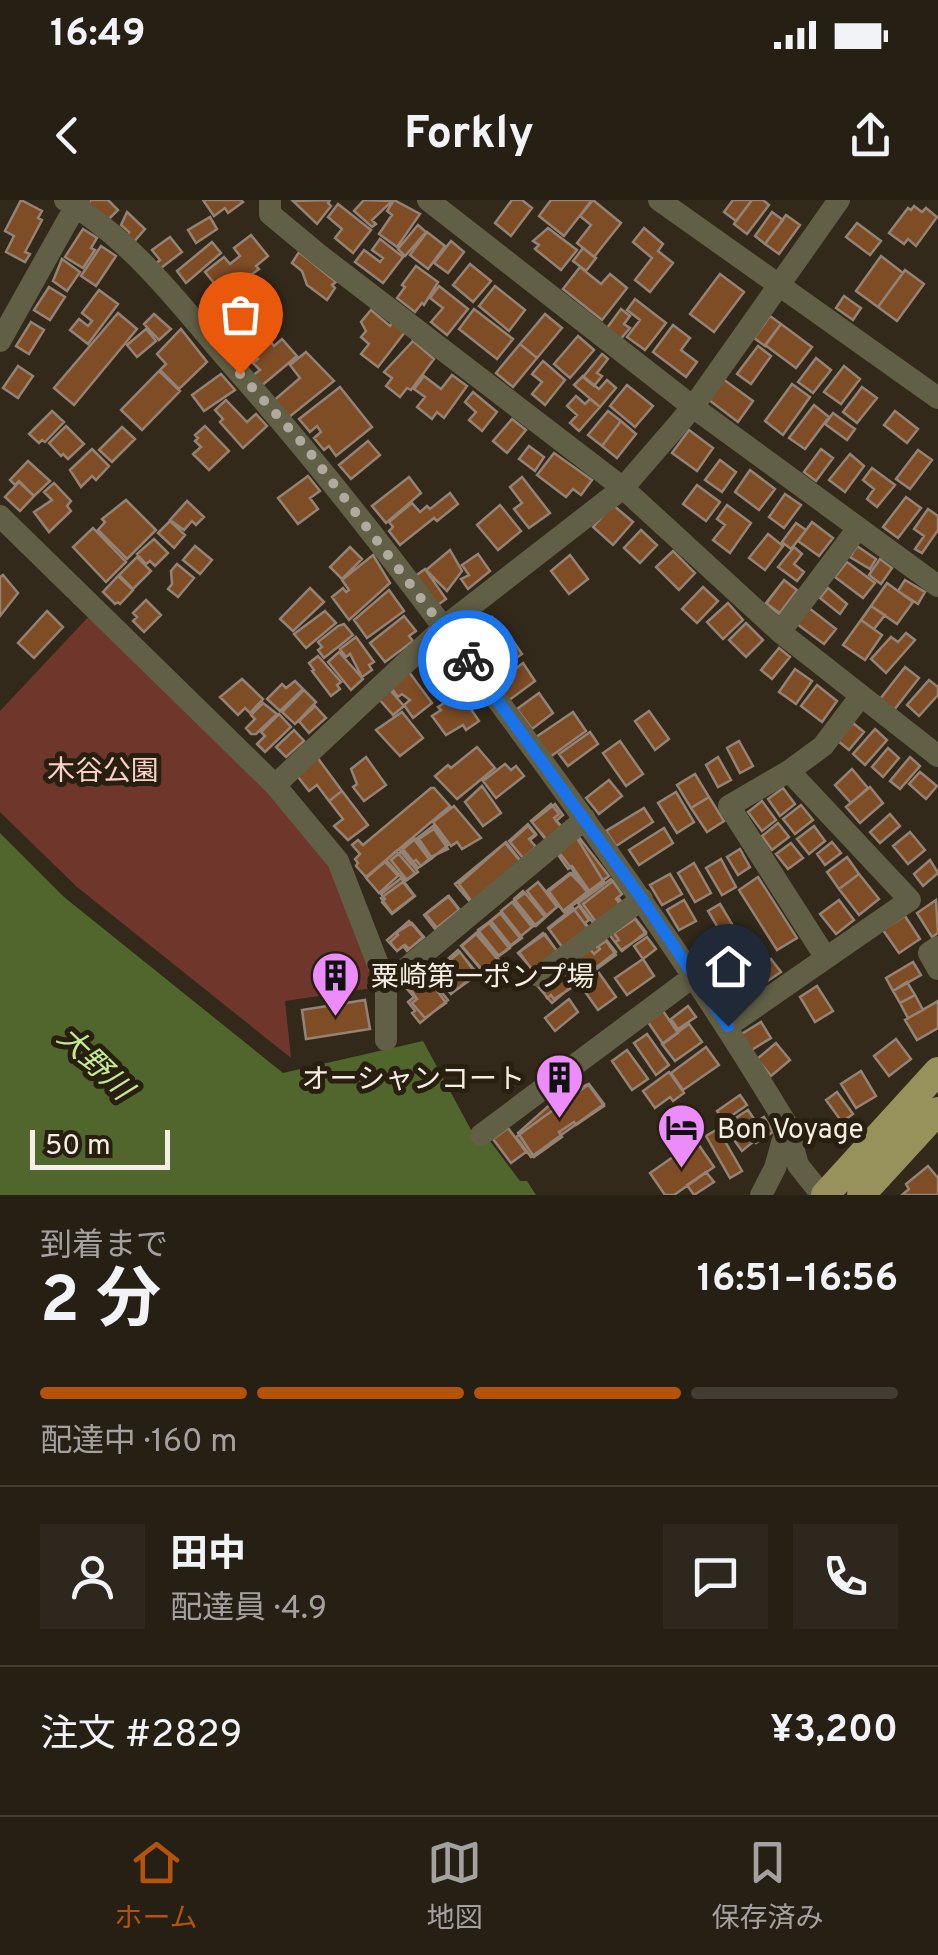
<!DOCTYPE html>
<html lang="ja">
<head>
<meta charset="utf-8">
<style>
	body { margin:0; font-family:Overpass,"Noto Sans JP",sans-serif; background:#2e271d; color:#f1f3f6; height:100vh; display:flex; flex-direction:column; font-size:38px; white-space:nowrap }
	* { box-sizing:border-box; margin:0 }
	p { font-size:32px; color:#a4a2a0 }
	.icon { flex:none; width:55px; height:55px; fill:none; stroke:currentColor; stroke-width:2; stroke-linecap:round; stroke-linejoin:round }
	.map { position:relative; height:995px; overflow:hidden }
	.side { display:flex; flex-direction:column; background:#261f14; flex:1 }
	.side>* { flex:none }
	.scale { position:absolute; left:30px; bottom:25px; width:140px; box-sizing:border-box; padding-left:10px; border:5px solid #f4eee4; border-top:0; font-size:28px; line-height:35px; white-space:nowrap; color:#f4eee4; -webkit-text-stroke:8px #281f10; paint-order:stroke }
	.pin { position:absolute; display:grid; place-items:center; width:85px; height:85px; color:#fff; margin:-102px -42px; border-radius:50% 50% 50% 0; rotate:-45deg; box-shadow:0 0 10px #0007 }
	.pin .icon { rotate:45deg }
	.courier { position:absolute; display:grid; place-items:center; width:100px; height:100px; margin:-50px; border:8px solid #1a73e8; border-radius:50%; background:#fff; color:#222; box-shadow:0 2px 12px #0007 }
	.head em { font-style:normal; font-weight:700 }
	.head div { display:flex; flex-direction:column-reverse }
	.head { display:flex; align-items:center; justify-content:space-between; height:170px; padding:0 40px }
	h1 { font-size:65px; font-weight:700; line-height:75px }
	.bar { display:grid; grid-template-columns:repeat(4,1fr); gap:15px 10px; align-content:center; height:120px; padding:0 40px }
	.bar i { height:12px; border-radius:8px; background:#423d34 }
	.bar .current { background:#b45309 }
	.bar p { grid-column:span 4 }
	.line { display:flex; align-items:center; gap:25px; padding:0 40px; border-top:2px solid #423d34 }
	.line div { flex:1 }
	.round { display:grid; place-items:center; flex:none; width:105px; height:105px; border-radius:0px; background:#2e271d }
	.status { display:flex; justify-content:space-between; align-items:center; height:70px; padding:0 50px; background:#261f14; direction:ltr }
	.status svg { height:28px; fill:currentColor }
	header { display:flex; justify-content:space-between; align-items:center; height:130px; padding:0 40px; background:#261f14; font-size:45px; font-weight:700 }
	.tabs { display:flex; justify-content:space-around; align-items:center; height:140px; border-top:2px solid #423d34; background:#261f14; font-size:28px; color:#a4a2a0 }
	.tabs a { display:grid; justify-items:center; gap:5px }
	.tabs .current { color:#b45309 }
	.map>svg:first-child { display:block }
</style>
</head>
<body>
<div class="status"><b>16:49</b><svg viewBox="0 0 49 12"><path d="M0 12V9h3v3zM5 12V6h3v6zM10 12V3h3v9zM15 12V0h3v12zM26 1h20v11H26zM47 4h2v5h-2z"/></svg></div>
<header><svg class="icon" aria-label="back" viewBox="0 0 24 24"><path d="M15 5l-7 7 7 7"/></svg>Forkly<svg class="icon" aria-label="share" viewBox="0 0 24 24"><path d="M12 15V3M7 8l5-5 5 5M5 13v7h14v-7"/></svg></header>
<div class="map">
<svg width="938" height="995" viewBox="0 0 938 995">
	<rect width="100%" height="100%" fill="#32291a"/>
	<path fill="#6f372b" d="M92 413 331 655 379 787 285 801 291 858 77 687 0 612V511Z"/>
	<path fill="#50662d" d="M0 633 64 697 283 873 423 841 477 941 487 937 520 981H527L536 995H0Z"/>
	<path fill="#7e4c25" stroke="#948275" stroke-width="2.5" d="M21 0 42 11 38 18 42 20 25 52 30 54 25 62 6 52 14 36 5 31Z
		M91 0H108L118 10 104 24 86 5Z
		M203 0H241L243 2 228 13 225 8 214 16Z
		M330 0 328 3 331 6 317 24 293 1Z
		M364 0 392 1 372 20 376 24 372 27 354 11Z
		M394 0 420 14 397 47 379 34 392 15 387 11Z
		M512 0H522L532 8 511 36 495 23Z
		M551 0H592L564 36 539 16Z
		M593 0 621 23 594 57 577 43 591 25 580 16Z
		M733 0H752L736 21 724 12Z
		M752 0H763L769 5 747 34 734 24Z
		M338 4 371 30 353 53 335 38 342 29 328 17Z
		M914 6 922 12 926 8 937 17 916 46 908 39 904 44 889 33 908 8 911 10Z
		M127 12 145 29 132 44 124 37 129 32 121 25Z
		M772 12 783 20 765 44 755 36Z
		M786 15 800 25 779 54 765 44Z
		M210 17 217 29 196 43 188 30Z
		M857 23 881 41 870 55 846 37Z
		M418 25 426 32 405 56 398 49Z
		M548 28 577 50 561 70 535 49 539 45 533 41Z
		M644 28 663 44 658 51 673 63 650 92 635 80 652 58 633 42Z
		M83 29 97 38 91 48 95 50 83 68 65 57Z
		M427 32 445 46 428 69 410 55Z
		M251 35 268 56 256 66 259 69 227 93 221 85 218 88 205 72 224 57 230 64 240 56 234 48Z
		M170 37 182 52 157 71 153 66 160 60 152 50Z
		M380 39 403 57 383 83 355 62 364 50 380 62 383 58 372 50Z
		M451 41 464 52 448 73 434 63Z
		M212 42 221 53 186 83 177 71Z
		M101 46 116 56 96 86 81 76Z
		M583 48 596 58 586 71 573 61Z
		M299 52 336 82 332 85 335 88 327 100 307 85 302 71 292 63Z
		M881 56 903 73 878 107 856 91Z
		M62 59 80 72 67 91 53 81Z
		M470 64 491 81 473 102 453 85Z
		M416 66 438 82 424 105 422 103 415 112 397 98 405 87 402 85Z
		M580 67 601 84 610 74 627 88 602 120 563 89Z
		M905 70 924 84 897 121 878 107Z
		M720 74 744 92 714 132 690 114Z
		M439 86 468 109 447 135 431 122 443 108 430 98Z
		M495 86 525 110 509 131 479 106Z
		M49 87 65 97 50 120 34 110Z
		M99 90 118 104 88 144 70 130 79 119 88 126 92 121 82 113Z
		M262 95 280 115 261 133 242 113Z
		M844 96 861 108 853 120 836 108Z
		M635 99 666 123 645 150 627 137 640 120 627 110Z
		M474 109 513 139 497 159 459 129Z
		M621 109 630 116 624 124 630 128 618 142 604 132Z
		M371 110 390 126 393 122 405 132 378 167 361 154 369 144 361 137 366 131 361 122Z
		M118 113 137 129 74 205 54 188Z
		M154 114 171 129 159 140 144 124Z
		M545 114 562 128 537 158 520 144Z
		M770 116 781 124 765 146 754 138Z
		M238 117 255 139 236 154 220 131Z
		M31 122 44 130 29 154 16 146Z
		M781 124 812 147 796 168 765 145Z
		M673 125 690 138 681 150 697 162 686 177 653 152Z
		M146 129 156 141 137 157 127 145Z
		M181 129 207 162 179 189 160 170 166 164 157 154Z
		M578 136 594 150 570 178 554 164Z
		M282 139 297 156 260 187 251 177 260 170 253 163 258 159 254 155 270 141 274 146Z
		M413 141 434 159 411 190 407 188 400 197 386 186 392 178 384 172Z
		M520 144 537 158 513 187 496 173Z
		M758 146 771 156 751 184 737 174Z
		M306 152 334 181 283 222 271 203 300 178 290 165Z
		M602 154 608 159 597 173 602 176 594 186 583 177Z
		M816 158 831 170 813 193 798 182Z
		M543 161 565 180 545 205 532 194 542 182 532 174Z
		M18 166 33 176 18 198 3 188Z
		M844 166 860 179 841 204 824 192Z
		M159 171 180 191 142 230 121 210Z
		M159 171 180 191 142 230 121 210Z
		M221 174 235 190 204 211 192 195Z
		M452 175 467 186 444 218 437 212 432 219 417 207 425 197 414 189 424 176 441 189Z
		M583 176 599 189 607 180 616 188 600 207 574 185Z
		M723 179 753 201 738 222 709 200Z
		M792 184 810 197 783 235 765 221Z
		M627 185 653 206 635 227 610 206Z
		M340 187 372 227 336 256 329 246 324 250 314 238 321 232 317 226 310 232 299 219Z
		M862 187 877 198 857 223 843 212Z
		M473 192 497 212 482 231 469 220 476 212 465 202Z
		M576 196 585 204 590 199 600 207 579 231 570 223 577 215 567 206Z
		M226 200 247 222 256 214 267 226 243 248 220 222 223 219 215 210Z
		M814 205 829 217 805 249 789 238Z
		M52 211 64 222 45 242 42 240 39 243 29 234Z
		M608 211 621 221 602 246 588 235Z
		M895 211 918 229 907 243 884 225Z
		M833 213 855 229 847 240 825 224Z
		M512 219 526 230 507 253 493 241Z
		M621 221 636 234 617 258 602 246Z
		M66 226 84 244 68 259 63 254 61 256 49 243Z
		M205 226 229 251 209 270 193 254 201 247 195 241 198 238 195 235Z
		M122 227 135 239 112 262 99 250Z
		M689 230 713 248 697 271 672 253Z
		M368 241 380 255 351 279 339 265Z
		M529 246 544 257 535 271 519 259Z
		M92 249 109 266 96 280 92 276 81 287 70 270Z
		M821 249 833 258 816 281 804 272Z
		M918 250 932 260 910 289 896 279Z
		M554 253 592 280 581 295 573 289 566 297 537 275Z
		M850 254 864 266 845 292 829 280Z
		M720 260 736 272 722 292 705 280Z
		M28 261 50 281 34 296 19 281 15 285 10 280Z
		M872 268 895 285 877 307 867 299 874 289 863 280Z
		M750 270 775 289 759 310 735 292Z
		M308 276 320 291 310 298 318 309 298 324 278 298Z
		M409 277 421 293 386 323 372 306Z
		M522 277 550 313 529 328 514 309 522 303 510 287Z
		M19 282 34 296 20 311 5 297Z
		M54 283 71 301 67 306 71 311 49 332 34 312 52 300 44 292Z
		M697 285 720 302 706 321 683 304Z
		M450 293 458 304 437 321 434 318 400 345 389 331 393 327 389 322 412 303 420 312 427 306 430 309Z
		M785 294 801 305 784 328 769 317Z
		M906 297 921 308 898 338 883 327Z
		M126 300 156 330 127 359 98 330 105 322 102 319Z
		M187 301 204 317 196 325 192 321 184 330 170 320Z
		M500 305 521 331 498 350 477 325Z
		M613 305 633 322 613 345 593 327Z
		M727 305 751 323 730 353 713 340 725 325 717 319Z
		M928 309 938 316V330L922 353 915 349 924 336 914 329Z
		M170 321 185 335 174 348 158 333Z
		M812 322 833 338 819 356 798 341Z
		M796 323 806 330 791 349 782 342Z
		M93 328 126 362 106 382 73 347Z
		M641 330 657 345 640 363 624 348Z
		M768 334 783 346 765 370 749 358Z
		M154 339 168 353 155 366 150 361 146 364 137 354Z
		M195 346 212 360 200 374 183 360Z
		M857 346 876 359 870 369 850 357Z
		M350 347 362 359 342 379 330 367Z
		M794 347 802 354 794 364 804 372 797 381 778 367Z
		M450 350 462 371 447 391 426 370Z
		M673 351 695 373 679 390 656 367Z
		M478 354 490 371 468 389 461 379 469 375 462 365Z
		M373 355 390 383 349 420 332 397 343 388 346 392 349 390 342 380Z
		M570 355 588 379 569 394 551 371Z
		M137 357 151 371 133 389 119 375Z
		M880 359 892 368 881 384 869 375Z
		M847 362 875 383 863 398 835 377Z
		M177 364 194 378 178 397 168 389 172 384 171 371Z
		M425 369 446 399 435 407 414 377Z
		M3 375 18 393 0 416V377Z
		M118 376 133 390 120 404 118 402 115 404 103 392Z
		M784 380 797 390 779 414 766 404Z
		M784 380 798 391 781 414 766 403Z
		M905 380 925 392 918 404 898 391Z
		M887 383 913 402 897 424 871 406Z
		M703 387 718 401 697 423 682 409Z
		M310 388 324 402 293 431 280 419Z
		M828 388 847 404 840 414 820 398Z
		M389 390 404 411 367 438 354 420Z
		M146 400 161 415 144 432 133 421 137 417 133 413Z
		M728 403 743 420 723 439 707 422Z
		M871 406 885 415 874 429 861 420Z
		M809 408 836 429 824 444 797 424Z
		M47 411 63 427 34 458 18 443Z
		M325 411 336 423 306 448 294 434Z
		M404 416 416 431 409 436 413 441 385 462 370 443Z
		M492 417 507 440 490 452 484 443 470 453 461 439Z
		M861 420 882 435 865 460 843 445Z
		M746 423 763 440 746 457 729 440Z
		M344 424 353 435 324 458 318 450 322 447 318 442 338 426Z
		M906 433 915 440 886 473 871 459 891 437 898 442Z
		M356 437 374 462 369 465 372 470 362 477 350 454 346 457 340 449Z
		M511 438 522 454 493 474 482 458Z
		M779 448 790 457 772 479 761 470Z
		M437 451 456 471 439 486 421 466Z
		M339 452 363 479 351 490 328 462Z
		M318 456 341 482 337 485 340 489 331 496 312 471 314 470 309 463Z
		M523 463 535 481 508 501 495 484Z
		M905 467 919 478 894 510 880 499Z
		M795 469 812 481 796 504 779 492Z
		M409 472 432 503 413 518 404 505 410 500 402 494 398 497 390 486Z
		M242 479 263 499 250 513 245 508 238 515 220 497Z
		M929 480 938 487V495L919 516 907 505Z
		M295 481 303 489 280 511 267 499 282 484 286 488Z
		M817 485 837 501 822 522 801 506Z
		M304 490 316 502 295 524 282 512Z
		M390 490 404 506 393 515 379 499Z
		M460 493 479 521 466 530 463 525 446 535 432 516 441 510 438 507Z
		M539 493 553 513 532 529 517 509Z
		M263 503 277 514 256 534H251L246 528 255 519 251 515Z
		M315 506 326 518 309 533 299 521Z
		M649 511 669 539 655 550 635 521Z
		M402 512 423 538 400 556 376 530Z
		M573 512 586 531 550 557 536 537Z
		M279 514 291 527 265 552 257 544 265 536 261 532Z
		M853 523 864 532 849 550 838 541Z
		M875 529 887 540 865 565 853 554Z
		M294 530 304 541 286 557 276 547Z
		M590 532 598 544 568 566 559 554Z
		M620 541 643 574 626 586 603 553Z
		M739 541 753 566 740 573 727 548Z
		M477 547 495 568 457 599 435 576 448 565 451 568Z
		M888 548 899 558 883 577 872 567Z
		M317 557 342 591 329 601 317 585 309 591 295 573Z
		M366 557 386 585 364 601 353 587 357 584 351 569Z
		M718 557 731 580 718 587 706 565Z
		M910 557 920 566 900 589 890 581Z
		M505 564 511 570 516 566 524 576 496 598 483 581Z
		M852 569 868 588 851 603 835 585Z
		M920 572 937 586 926 599 909 584Z
		M695 574 709 597 691 608 677 585Z
		M609 580 622 596 599 614 586 598Z
		M482 586 501 613 483 626 465 602Z
		M870 587 883 603 860 623 846 607Z
		M431 588H434L450 606 366 677 356 666 358 663 355 659 360 654 352 645 358 640 363 645Z
		M783 588 795 604 780 616 768 599Z
		M342 591 368 625 348 640 334 626 343 619 329 601Z
		M676 592 694 622 677 633 658 603Z
		M709 597 724 621 707 632 691 608Z
		M762 601 776 620 762 631 748 612Z
		M551 604 559 614 554 618 563 628 548 641 531 621Z
		M555 604 563 615 556 621 562 628 546 640 532 622Z
		M801 605 813 620 795 634 783 619Z
		M454 606 481 638 462 649 457 642 451 646 433 622Z
		M644 608 653 622 616 646 606 631Z
		M890 614 900 626 880 643 870 632Z
		M778 623 789 637 772 650 762 636Z
		M528 624 536 634 529 639 536 647 523 658 509 641Z
		M433 626 448 645 431 659 416 639Z
		M528 626 536 635 530 640 537 648 524 659 510 642Z
		M814 626 825 641 809 654 797 639Z
		M664 628 673 643 639 665 629 650Z
		M434 629 448 649 431 657 419 639Z
		M910 632 925 650 908 664 893 646Z
		M578 636 609 676 589 691 558 651Z
		M413 638 429 659 421 666 416 660 411 664 399 649Z
		M577 638 604 682 590 692 572 666 568 669 556 652Z
		M415 639 431 659 418 668 403 649Z
		M506 642 521 661 471 703 455 684Z
		M832 642 841 653 825 665 817 654Z
		M505 643 521 662 472 702 459 684Z
		M791 643 803 658 788 669 776 654Z
		M740 649 750 667 738 675 727 657Z
		M396 651 415 673 405 681 386 660Z
		M402 651 418 672 407 680 391 660Z
		M847 657 859 674 839 689 827 672Z
		M721 659 736 687 722 695 706 668Z
		M930 660 938 673 923 686 914 674Z
		M385 662 398 676 379 693 366 678Z
		M694 663 711 693 695 702 678 673Z
		M570 673 589 693 564 712 548 690Z
		M572 673 587 692 563 711 548 692Z
		M670 674 682 694 662 705 650 685Z
		M859 674 879 699 859 715 839 689Z
		M758 677 797 738 777 750 739 690Z
		M401 678 415 696 392 714 382 702 385 699 381 694Z
		M611 679 622 694 618 697 622 703 594 724 578 703Z
		M613 681 622 694 616 699 620 704 596 722 583 704Z
		M403 682 414 696 392 713 381 698Z
		M538 682 557 707 546 716 527 691Z
		M538 682 558 706 547 716 527 691Z
		M523 691 546 717 536 726 514 699Z
		M525 693 545 717 534 726 514 701Z
		M448 696 459 710 435 729 424 715Z
		M449 696 460 710 437 728 426 714Z
		M684 700 696 721 679 730 667 710Z
		M839 700 854 720 836 734 820 714Z
		M936 700 938 733 932 737 917 713Z
		M512 702 532 727 521 736 501 711Z
		M720 704 732 724 720 731 708 711Z
		M579 706 589 720 585 723 589 728 562 747 549 729Z
		M573 708 588 728 563 748 548 728Z
		M502 712 522 738 511 746 491 721Z
		M500 713 520 738 510 746 490 721Z
		M905 716 920 739 899 753 883 730Z
		M635 718 646 732 622 751 608 733Z
		M635 719 646 734 621 750 615 742 619 740 614 733Z
		M409 721 423 737 407 751 403 746 397 751 387 740Z
		M489 722 510 748 499 756 478 730Z
		M412 723 424 737 409 749 405 745 397 751 390 742 398 735 396 733Z
		M489 723 509 748 498 756 478 732Z
		M720 731 732 752 717 761 704 740Z
		M476 733 500 761 484 773 461 746Z
		M543 733 558 752 533 771 519 752Z
		M476 734 499 761 485 773 462 746Z
		M545 734 559 754 534 771 518 753Z
		M647 737 656 749 643 759 634 746Z
		M605 738 616 752 585 776 572 760 589 748 594 754 600 749 597 744Z
		M606 741 616 755 587 776 579 758 596 744 597 747Z
		M458 750 477 773 451 794 433 772Z
		M460 752 477 775 452 793 436 771Z
		M643 759 654 776 627 795 615 778Z
		M771 759 781 772 766 782 757 769Z
		M913 762 921 775 893 791 886 778Z
		M568 765 579 783 554 799 551 795 547 798 539 785Z
		M568 767 579 780 552 803 535 783Z
		M426 773 448 800 420 823 412 813 415 811 408 802 414 797 407 789Z
		M599 773 616 797 598 810 581 786Z
		M427 777 446 803 425 818 412 803 417 799 411 790Z
		M907 782 915 795 900 803 893 791Z
		M817 786 833 811 815 822 800 797Z
		M915 795 923 810 908 818 900 803Z
		M569 799 578 812 555 831 545 818Z
		M365 800 370 829 306 839 302 810Z
		M938 801V828L917 840 905 820Z
		M688 806 696 817 678 829 671 819Z
		M663 811 678 833 663 844 648 822Z
		M761 822 771 838 750 851 740 835Z
		M689 824 702 842 675 861 662 844Z
		M647 834 669 865 656 875 634 843Z
		M896 839 911 859 889 876 874 856Z
		M776 843 790 860 771 876 757 859Z
		M706 847 719 865 683 890 671 873Z
		M627 850 648 879 632 890 612 861Z
		M861 871 876 896 856 908 841 884Z
		M669 872 684 893 673 901 670 897 655 908 643 891Z
		M588 884 604 906 576 925 574 922 559 932 562 937 534 957 518 933 553 902Z
		M589 884 604 904 531 957 516 937Z
		M837 892 853 914 842 922 826 900Z
		M740 895 747 905 724 921 717 911Z
		M748 910 754 919 733 934 726 924Z
		M764 917 773 932 756 943 747 927Z
		M755 922 764 933 742 951 734 940Z
		M508 928 526 952 511 963 493 939Z
		M718 929 742 971 730 978 706 936Z
		M696 941 714 967 674 995H665L650 973Z
		M928 966 938 978V995H902L909 989 906 984Z
		M706 972 714 982 694 995 687 985Z"/>
	<g fill="none" stroke-linecap="round" stroke-linejoin="round">
		<path stroke="#615f45" stroke-width="22" d="M65 0C136 42 187 114 241 175 337 284 421 396 507 513 606 647 701 782 787 925L775 968 761 995
			M270 0V14L318 54 623 288 780 432 938 556
			M428 0 693 207 938 386
			M659 0 938 198
			M0 141 79 0
			M0 316 275 585 338 661 386 785V840
			M780 432 858 328
			M789 571 910 700 826 758
			M275 585 444 427 623 288 693 207 839 0
			M938 747 929 753 938 769
			M539 776 642 699
			M386 785 585 619
			M728 826 826 758 729 606 789 571 823 546 860 497
			M788 928 798 965 822 995
			M481 935 694 776"/>
		<path stroke="#97925c" stroke-width="28" d="M825 995 938 871
			M861 995 938 911"/>
	</g>
	<g fill="none" stroke-linecap="round" stroke-linejoin="round">
		<path stroke="#b0a99d" stroke-width="10" stroke-dasharray="0 18" d="M240 174 304 245 468 460"/>
		<path stroke="#1a73e8" stroke-width="12" d="M468 460 642 699 728 826"/>
	</g>
	<defs>
		<symbol id="building-pin" viewBox="-11 -11 22 30"><path d="M0 17L-7.5 6A9.5 9.5 0 1 1 7.5 6Z" fill="#ec8cfb" stroke="#281f10"/><path d="M-4-6H4V6H1V3H-1V6H-4ZM-2.5-4.3h1.7v1.8h-1.7ZM.8-4.3h1.7v1.8H.8ZM-2.5-1h1.7V.8h-1.7ZM.8-1h1.7V.8H.8Z" fill="#111"/></symbol>
		<symbol id="hotel-pin" viewBox="-11 -11 22 30"><path d="M0 17L-7.5 6A9.5 9.5 0 1 1 7.5 6Z" fill="#ec8cfb" stroke="#281f10"/><path d="M-6-4.5h1.5V1H6V5H4.5V3h-9V5H-6ZM-4 0a1.8 1.8 0 1 1 3.6 0ZM.5 0V-2.5h3Q6-2.5 6 0Z" fill="#111"/></symbol>
	</defs>
	<g fill-rule="evenodd">
		<use href="#building-pin" x="308" y="748" width="55" height="75"/>
		<use href="#building-pin" x="532" y="850" width="55" height="75"/>
		<use href="#hotel-pin" x="654" y="900" width="55" height="75"/>
	</g>
	<g text-anchor="middle" stroke-width="10" stroke-linejoin="round" paint-order="stroke">
		<g font-size="28" fill="#f8d1c8" stroke="#281f10">
			<text x="103" y="580">木谷公園</text>
		</g>
		<g font-size="28" fill="#f4eee4" stroke="#281f10" text-anchor="start">
			<text x="371" y="786">粟崎第一ポンプ場</text>
			<text x="525" y="888" text-anchor="end">オーシャンコート</text>
			<text x="717" y="938">Bon Voyage</text>
		</g>
		<g font-size="30" font-style="italic" fill="#c4e893" stroke="#281f10">
			<text transform="translate(95 863) rotate(44)" y="10">大野川</text>
		</g>
	</g>
</svg>
<div class="scale">50 m</div>
<div class="pin" style="left:240px;top:174px;background:#ea580c"><svg class="icon" aria-label="bag" viewBox="0 0 24 24"><path d="M5 8h14l-1 12H6zM9 8a3 3 0 0 1 6 0"/></svg></div>
<div class="pin" style="left:728px;top:826px;background:#1f2937"><svg class="icon" aria-label="home" viewBox="0 0 24 24"><path d="M3 11l9-7 9 7M6 9v11h12V9"/></svg></div>
<div class="courier" style="left:468px;top:460px"><svg class="icon" aria-label="bike" viewBox="0 0 24 24"><circle cx="6" cy="16" r="4"/><circle cx="18" cy="16" r="4"/><path d="M6 16l4-8h5l3 8M10 8l3 8H6M13 5h3"/></svg></div>
</div>
<section class="side">
<div class="head"><div><h1>2 分</h1><p>到着まで</p></div><em>16:51–16:56</em></div>
<div class="bar"><i class="current"></i><i class="current"></i><i class="current"></i><i></i><p>配達中 · 160 m</p></div>
<div class="line" style="height:180px"><a class="round"><svg class="icon" aria-label="person" viewBox="0 0 24 24"><circle cx="12" cy="8" r="4"/><path d="M4 21q1-7 8-7t8 7"/></svg></a><div><b>田中</b><p>配達員 · 4.9</p></div><a class="round"><svg class="icon" aria-label="chat" viewBox="0 0 24 24"><path d="M4 5h16v11H9l-5 4z"/></svg></a><a class="round"><svg class="icon" aria-label="phone" viewBox="0 0 24 24"><path d="M5 4h4l2 5-3 2q2 4 5 5l2-3 5 2v4C11 20 4 13 5 4z"/></svg></a></div>
<div class="line" style="height:130px"><div>注文 #2829</div><b>¥3,200</b></div>
</section>
<nav class="tabs">
<a class="current"><svg class="icon" aria-label="home" viewBox="0 0 24 24"><path d="M3 11l9-7 9 7M6 9v11h12V9"/></svg>ホーム</a>
<a><svg class="icon" aria-label="map" viewBox="0 0 24 24"><path d="M3 6l6-2 6 2 6-2v14l-6 2-6-2-6 2zM9 4v14M15 6v14"/></svg>地図</a>
<a><svg class="icon" aria-label="saved" viewBox="0 0 24 24"><path d="M7 4h10v16l-5-4-5 4z"/></svg>保存済み</a>
</nav>
</body>
</html>
